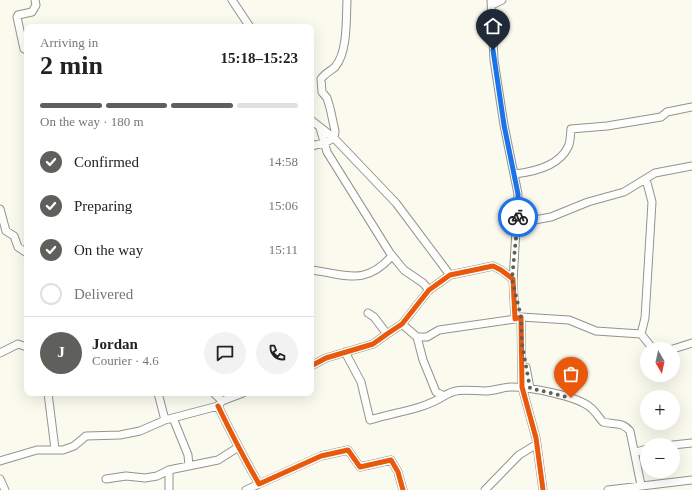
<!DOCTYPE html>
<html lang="en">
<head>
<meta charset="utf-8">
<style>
	body { margin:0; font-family:Georgia,serif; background:#f2f2f2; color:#222; height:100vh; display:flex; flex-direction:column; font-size:15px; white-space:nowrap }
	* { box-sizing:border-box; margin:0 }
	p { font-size:13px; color:#767676 }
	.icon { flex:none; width:22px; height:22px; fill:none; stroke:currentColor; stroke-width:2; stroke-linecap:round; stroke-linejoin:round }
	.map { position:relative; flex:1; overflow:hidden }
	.panel { position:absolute; left:24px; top:24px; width:290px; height:372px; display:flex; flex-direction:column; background:#fff; border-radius:8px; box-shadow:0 4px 16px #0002 }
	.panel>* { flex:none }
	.needle { width:26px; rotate:171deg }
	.tools { position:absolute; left:640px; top:342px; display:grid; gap:8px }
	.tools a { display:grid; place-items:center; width:40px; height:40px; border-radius:50%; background:#fff; box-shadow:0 4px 16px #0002; font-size:20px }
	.pin { position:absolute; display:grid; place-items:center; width:34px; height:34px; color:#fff; margin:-41px -17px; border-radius:50% 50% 50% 0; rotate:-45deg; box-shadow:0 0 4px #0007 }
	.pin .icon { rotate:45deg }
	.courier { position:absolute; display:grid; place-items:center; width:40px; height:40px; margin:-20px; border:3px solid #1a73e8; border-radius:50%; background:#fff; color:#222; box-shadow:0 1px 5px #0007 }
	.head em { font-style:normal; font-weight:700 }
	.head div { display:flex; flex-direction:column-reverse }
	.head { display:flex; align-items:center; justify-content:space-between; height:68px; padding:0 16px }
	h1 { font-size:26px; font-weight:700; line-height:30px }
	.bar { display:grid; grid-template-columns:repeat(4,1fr); gap:6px 4px; align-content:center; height:48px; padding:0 16px }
	.bar i { height:5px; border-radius:3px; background:#e0e0e0 }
	.bar .current { background:#5f5f5b }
	.bar p { grid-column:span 4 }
	.line { display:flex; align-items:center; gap:10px; padding:0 16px; border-top:1px solid #e0e0e0 }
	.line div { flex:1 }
	.round { display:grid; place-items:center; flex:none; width:42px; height:42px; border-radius:21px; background:#f2f2f2 }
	ol { padding:0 16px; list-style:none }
	li { display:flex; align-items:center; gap:12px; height:44px }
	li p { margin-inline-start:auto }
	li .icon { padding:4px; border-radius:50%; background:#5f5f5b; color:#fff; stroke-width:4 }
	li:last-child { color:#767676 }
	li i { width:22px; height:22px; border:2px solid #e0e0e0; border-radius:50% }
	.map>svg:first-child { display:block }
</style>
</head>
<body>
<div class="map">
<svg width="692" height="490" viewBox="0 0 692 490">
	<rect width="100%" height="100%" fill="#fafaef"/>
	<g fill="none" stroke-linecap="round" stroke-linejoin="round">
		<defs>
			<path id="street" d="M232 0 250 27
				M491 0 494 60 504 125 518 194 513 282
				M492 5 502 0
				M27 50 24 49 17 17 18 15 32 12 36 5 35 0
				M311 120 334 138 396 203 450 275
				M320 128 327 152 390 253 404 270 423 283 429 290
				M311 146 324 143 334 138 335 131 330 108 327 98 322 92 321 79C325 73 331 71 335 67 348 52 346 19 347 0
				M514 174C533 172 559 166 568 147 571 141 570 135 571 129L607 126 661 117 667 112 692 107
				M0 209 6 231 14 236 18 247 27 253
				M517 230 529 221 551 217 588 202 624 192 655 173 692 166
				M311 270C346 274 364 287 392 256
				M368 313 374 317 387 334
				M521 317 569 320 596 331 641 334 653 349
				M402 324 417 337 423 360 436 392 444 396C457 387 471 391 485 391 494 391 503 387 512 387 530 387 578 396 591 408 596 412 599 418 603 422 614 425 621 421 630 431L641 485
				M641 334 645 318 652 202 646 179
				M417 337H427L439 330 515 319
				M673 349 692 343
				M345 352 361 382 370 420C395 412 422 410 444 396
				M0 353 18 344 27 347
				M311 366 326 358 373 344 387 334 402 324 429 290 450 275 493 266 501 270 513 279 515 319 521 317 522 387 536 438 543 490
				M526 367 530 388
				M48 393 55 449
				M158 393 165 420
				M214 393 222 401
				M218 406C231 433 244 458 259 484L321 456 348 450 360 467 391 460 398 472 403 490
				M173 418 188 455 189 466
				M673 445 692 443
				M636 452 647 449
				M0 461 37 450H63L74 446 86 436 120 435 140 431 165 420 218 406 222 401 243 393
				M169 470V490
				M0 479 5 490
				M106 479 126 476 145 478 157 476 169 470 218 460 237 448
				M246 490 259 484
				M485 490 519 455 537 444
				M608 490 692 480"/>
		</defs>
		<use href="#street" stroke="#93938e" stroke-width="9"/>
		<use href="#street" stroke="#fefefd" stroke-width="7"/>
		<defs>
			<path id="cycleway" d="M311 366 326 358 373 344 387 334 402 324 429 290 450 275 493 266 501 270 513 279 515 319 521 317 522 387 536 438 543 490
				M218 406C231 433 244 458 259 484L321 456 348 450 360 467 391 460 398 472 403 490"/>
		</defs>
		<use href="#cycleway" stroke="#fff" stroke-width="8"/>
		<use href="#cycleway" stroke="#e8590c" stroke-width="5"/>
	</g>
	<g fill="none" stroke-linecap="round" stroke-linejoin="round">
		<path stroke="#5f5f5b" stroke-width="4" stroke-dasharray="0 7.2" d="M518 217 512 279 521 317 522 344 530 388 571 398"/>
		<path stroke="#1a73e8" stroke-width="5" d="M493 50 504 125 518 194V217"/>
	</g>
</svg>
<div class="tools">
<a><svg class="needle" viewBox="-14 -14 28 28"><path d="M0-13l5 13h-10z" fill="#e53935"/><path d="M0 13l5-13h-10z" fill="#767676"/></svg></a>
<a>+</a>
<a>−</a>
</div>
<div class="pin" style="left:571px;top:398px;background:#ea580c"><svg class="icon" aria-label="bag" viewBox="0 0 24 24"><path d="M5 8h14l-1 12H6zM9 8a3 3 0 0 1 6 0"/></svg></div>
<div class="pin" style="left:493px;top:50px;background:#1f2937"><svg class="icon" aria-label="home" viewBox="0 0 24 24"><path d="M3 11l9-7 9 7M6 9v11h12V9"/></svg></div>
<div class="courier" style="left:518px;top:217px"><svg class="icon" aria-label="bike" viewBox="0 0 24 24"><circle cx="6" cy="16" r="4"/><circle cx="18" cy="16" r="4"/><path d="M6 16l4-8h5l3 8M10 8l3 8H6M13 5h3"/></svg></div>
<section class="panel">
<div class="head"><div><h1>2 min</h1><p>Arriving in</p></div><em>15:18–15:23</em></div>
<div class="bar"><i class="current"></i><i class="current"></i><i class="current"></i><i></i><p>On the way · 180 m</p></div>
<ol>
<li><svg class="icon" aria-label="check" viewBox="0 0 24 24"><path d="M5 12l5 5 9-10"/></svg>Confirmed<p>14:58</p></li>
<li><svg class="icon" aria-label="check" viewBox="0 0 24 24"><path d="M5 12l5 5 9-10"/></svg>Preparing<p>15:06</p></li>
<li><svg class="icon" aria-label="check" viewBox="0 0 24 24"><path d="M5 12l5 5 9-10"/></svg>On the way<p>15:11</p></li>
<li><i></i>Delivered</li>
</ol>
<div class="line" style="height:72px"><b class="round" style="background:#5f5f5b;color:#fff">J</b><div><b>Jordan</b><p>Courier · 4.6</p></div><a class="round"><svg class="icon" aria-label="chat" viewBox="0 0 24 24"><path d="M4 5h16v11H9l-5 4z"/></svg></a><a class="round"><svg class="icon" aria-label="phone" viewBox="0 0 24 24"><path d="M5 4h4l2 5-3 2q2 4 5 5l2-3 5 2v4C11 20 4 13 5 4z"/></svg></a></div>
</section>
</div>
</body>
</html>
